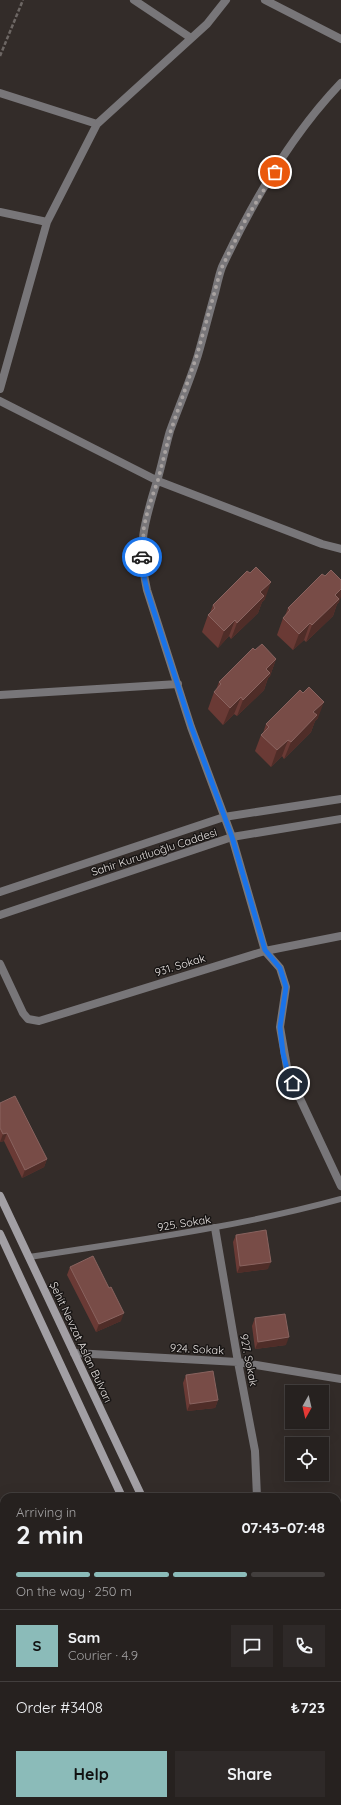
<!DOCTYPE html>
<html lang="en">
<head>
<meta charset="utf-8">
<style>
	body { margin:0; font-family:Quicksand,sans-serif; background:#2e2928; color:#f1f3f6; height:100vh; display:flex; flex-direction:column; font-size:15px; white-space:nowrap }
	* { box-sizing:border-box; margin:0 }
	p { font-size:13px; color:#a4a3a4 }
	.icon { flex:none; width:22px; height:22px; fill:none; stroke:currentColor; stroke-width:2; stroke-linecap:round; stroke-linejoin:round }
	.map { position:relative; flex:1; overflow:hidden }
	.side { position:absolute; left:0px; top:1493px; width:341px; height:312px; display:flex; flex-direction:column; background:#26211f; border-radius:12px 12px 0 0; box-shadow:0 4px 16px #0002,0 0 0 1px #423e3d }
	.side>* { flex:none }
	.needle { width:26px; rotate:188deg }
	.controls { position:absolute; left:285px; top:1385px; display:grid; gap:8px }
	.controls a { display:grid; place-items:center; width:44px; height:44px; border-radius:0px; background:#26211f; box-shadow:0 4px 16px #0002,0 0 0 1px #423e3d; font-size:20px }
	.pin { position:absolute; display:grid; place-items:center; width:34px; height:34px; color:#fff; margin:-17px; border:2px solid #fff; border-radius:50%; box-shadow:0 1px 4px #0007 }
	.courier { position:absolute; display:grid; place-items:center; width:40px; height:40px; margin:-20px; border:3px solid #1a73e8; border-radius:50%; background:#fff; color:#222; box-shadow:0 1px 5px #0007 }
	.overview em { font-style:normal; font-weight:800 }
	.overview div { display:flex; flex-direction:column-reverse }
	.overview { display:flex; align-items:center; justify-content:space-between; height:68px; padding:0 16px }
	h1 { font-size:26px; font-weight:800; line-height:30px }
	.bar { display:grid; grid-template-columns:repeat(4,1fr); gap:6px 4px; align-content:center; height:48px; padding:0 16px }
	.bar i { height:5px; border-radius:3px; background:#423e3d }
	.bar .current { background:#8bbbb9 }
	.bar p { grid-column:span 4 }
	.line { display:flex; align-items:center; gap:10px; padding:0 16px; border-top:1px solid #423e3d }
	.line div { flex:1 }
	.round { display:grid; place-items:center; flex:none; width:42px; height:42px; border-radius:0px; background:#2e2928 }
	.cta { display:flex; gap:8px; margin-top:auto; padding:8px 16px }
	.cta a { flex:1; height:46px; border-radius:0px; background:#8bbbb9; color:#111; font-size:16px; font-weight:800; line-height:46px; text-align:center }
	.cta a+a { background:#2e2928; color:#f1f3f6 }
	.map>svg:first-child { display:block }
</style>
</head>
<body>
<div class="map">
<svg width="341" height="1805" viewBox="0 0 341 1805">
	<rect width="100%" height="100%" fill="#332c29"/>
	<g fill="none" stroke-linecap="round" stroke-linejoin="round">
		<path stroke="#6d6764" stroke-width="2.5" stroke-dasharray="4 2" stroke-linecap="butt" d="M0 56 23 0"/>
		<path stroke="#787679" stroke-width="6" d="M29 1257C134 1241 238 1227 341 1199"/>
		<path stroke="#787679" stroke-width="8" d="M134 0 191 38
			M265 0 341 39
			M341 83C292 134 252 203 222 267 219 275 217 285 215 293 209 314 204 334 198 355 190 381 179 406 170 431 165 448 162 465 157 481 144 523 137 546 147 590L191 727 232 837 265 951 280 968 286 987 280 1027 288 1073 341 1186
			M0 93 97 124 207 24 226 0
			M0 212 47 222
			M0 389 47 222 97 124
			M0 401 158 481 322 544 341 549
			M0 695 178 684
			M0 964 23 1013 28 1019 39 1021 265 951 341 936
			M215 1228 238 1362 255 1451 257 1497
			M74 1353 238 1362 341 1379
			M337 1556 341 1557"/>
		<path stroke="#787679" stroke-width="8" d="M0 892 224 817 341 799
			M0 915 232 837 341 819"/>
		<path stroke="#a29fa4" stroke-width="8" d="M0 1196 142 1497
			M0 1234 122 1497
			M267 1801 268 1805
			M287 1801 289 1805"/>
	</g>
	<path fill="#6a3a35" d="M265 599 262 602 258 613 231 639 229 636 218 648 202 632 208 615 210 613 213 605Z
		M339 602 337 604 333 616 306 642 304 640 293 650 277 635 283 618 285 616 288 608Z
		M276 659 270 676 268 678 264 690 237 716 234 714 223 725 208 709 214 692 216 690 219 682Z
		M318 718 315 721 311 732 284 759 282 756 271 767 255 751 261 735 263 733 266 724Z
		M0 1103 47 1159 44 1167 22 1178 4 1141 0 1142Z
		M236 1235 268 1269 237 1273 233 1242Z
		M70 1267 109 1288 121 1321 96 1332 67 1275Z
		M255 1318 286 1345 255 1349 252 1326Z
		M186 1375 218 1400 215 1408 187 1411 183 1383Z"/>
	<path fill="#4f2d28" d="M271 582 265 599 262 602 258 613 231 639 237 623 260 592Z
		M341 589V597L339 602 337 604 333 616 306 642 312 625 335 595Z
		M235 620 229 636 218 648 224 631Z
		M310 623 304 640 293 650 299 634Z
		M276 659 270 676 268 678 264 690 237 716 243 700 266 669Z
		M241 697 234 714 223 725 230 708Z
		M324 702 318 718 315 721 311 732 284 759 291 742 313 712Z
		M288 740 282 756 271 767 277 750Z
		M7 1133 4 1141 0 1142 3 1134Z
		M47 1159 44 1167 22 1178 25 1170Z
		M271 1262 268 1269 237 1273 240 1266Z
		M124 1313 121 1321 96 1332 99 1324Z
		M289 1337 286 1345 255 1349 258 1342Z
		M218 1400 215 1408 187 1411 190 1404Z"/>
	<path fill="#784c47" stroke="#89635f" d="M256 567 271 582 260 592 264 596 237 623 235 620 224 631 208 615 215 608 213 605 247 571 250 573Z
		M331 570 341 580V589L335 595 339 599 312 625 310 623 299 634 283 618 290 610 288 608 322 574 325 576Z
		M262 644 276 659 266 669 270 673 243 700 241 697 230 708 214 692 221 684 219 682 253 648 255 650Z
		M309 687 324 702 313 712 317 715 291 742 288 740 277 750 261 735 269 727 266 724 300 690 303 693Z
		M15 1096 47 1159 25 1170 7 1133 3 1134 0 1128V1103Z
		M266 1230 271 1262 240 1266 236 1235Z
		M93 1256 109 1288 111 1287 124 1313 99 1324 70 1267Z
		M285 1314 289 1337 258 1342 255 1318Z
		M213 1371 218 1400 190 1404 186 1375Z"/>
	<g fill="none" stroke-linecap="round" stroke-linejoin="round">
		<path stroke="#a8a2a0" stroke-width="4" stroke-dasharray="0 7.2" d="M142 557 144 526 149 506 158 480 170 433 197 355 221 269 246 219 275 172"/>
		<path stroke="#1a73e8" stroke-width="5" d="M142 557 143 572 147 590 191 726 232 837 265 950 280 968 286 987 280 1027 283 1053 288 1073 293 1083"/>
	</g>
	<g text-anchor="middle" stroke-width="3" stroke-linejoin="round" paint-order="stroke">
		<g font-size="11" fill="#e7e2e0" stroke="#181514">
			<text transform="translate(154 852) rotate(-18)" y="4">Sahir Kurutluoğlu Caddesi</text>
			<text transform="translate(180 965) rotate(-17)" y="4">931. Sokak</text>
			<text transform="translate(184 1223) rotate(-9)" y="4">925. Sokak</text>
			<text transform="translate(81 1342) rotate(65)" y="4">Şehit Nevzat Aslan Bulvarı</text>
			<text transform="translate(197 1349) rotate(3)" y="4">924. Sokak</text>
			<text transform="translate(249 1360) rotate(79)" y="4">927. Sokak</text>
		</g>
	</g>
</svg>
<div class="controls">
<a><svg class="needle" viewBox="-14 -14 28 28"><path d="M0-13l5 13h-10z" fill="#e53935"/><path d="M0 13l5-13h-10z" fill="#a4a3a4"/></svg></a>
<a><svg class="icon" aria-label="locate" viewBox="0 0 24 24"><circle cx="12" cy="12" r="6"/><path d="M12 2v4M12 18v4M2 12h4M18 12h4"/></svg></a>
</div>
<div class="pin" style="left:275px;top:172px;background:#ea580c"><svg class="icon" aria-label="bag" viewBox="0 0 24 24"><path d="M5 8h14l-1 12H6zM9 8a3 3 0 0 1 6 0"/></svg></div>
<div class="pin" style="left:293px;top:1083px;background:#1f2937"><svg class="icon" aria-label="home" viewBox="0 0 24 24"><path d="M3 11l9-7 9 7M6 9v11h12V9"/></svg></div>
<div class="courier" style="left:142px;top:557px"><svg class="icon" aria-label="car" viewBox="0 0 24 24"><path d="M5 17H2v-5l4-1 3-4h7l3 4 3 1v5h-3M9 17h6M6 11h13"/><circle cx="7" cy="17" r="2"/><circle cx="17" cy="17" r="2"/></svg></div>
<section class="side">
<div class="overview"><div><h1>2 min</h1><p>Arriving in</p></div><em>07:43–07:48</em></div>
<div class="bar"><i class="current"></i><i class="current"></i><i class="current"></i><i></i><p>On the way · 250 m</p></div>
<div class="line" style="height:72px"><b class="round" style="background:#8bbbb9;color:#111">S</b><div><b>Sam</b><p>Courier · 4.9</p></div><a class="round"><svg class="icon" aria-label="chat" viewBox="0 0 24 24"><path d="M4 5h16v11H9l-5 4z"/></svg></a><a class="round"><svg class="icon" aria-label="phone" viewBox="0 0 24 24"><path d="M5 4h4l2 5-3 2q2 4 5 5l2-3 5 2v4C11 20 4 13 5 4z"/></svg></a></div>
<div class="line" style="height:52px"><div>Order #3408</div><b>₺723</b></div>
<div class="cta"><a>Help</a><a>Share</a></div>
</section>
</div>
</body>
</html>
